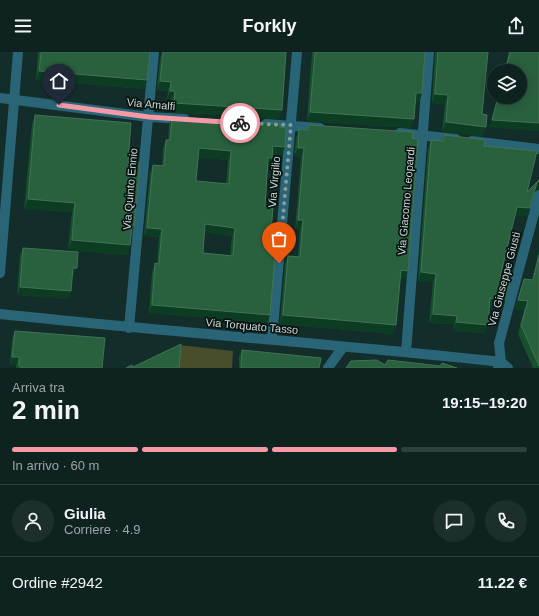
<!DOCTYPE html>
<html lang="it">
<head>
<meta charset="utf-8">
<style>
	body { margin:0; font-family:Arial,sans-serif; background:#1c2f2d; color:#f1f3f6; height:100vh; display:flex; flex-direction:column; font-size:15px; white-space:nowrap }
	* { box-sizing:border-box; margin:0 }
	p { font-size:13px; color:#9ba4a5 }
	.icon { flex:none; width:22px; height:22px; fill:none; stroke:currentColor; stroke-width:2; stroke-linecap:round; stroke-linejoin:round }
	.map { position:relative; height:316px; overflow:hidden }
	.panel { display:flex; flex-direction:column; background:#0e2220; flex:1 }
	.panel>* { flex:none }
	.controls { position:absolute; left:487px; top:12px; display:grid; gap:8px }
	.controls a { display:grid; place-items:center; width:40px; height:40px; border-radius:50%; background:#0e2220; box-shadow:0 2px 10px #0003,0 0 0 1px #2e3f3e; font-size:20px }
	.pin { position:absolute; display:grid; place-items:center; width:34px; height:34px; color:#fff; margin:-41px -17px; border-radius:50% 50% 50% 0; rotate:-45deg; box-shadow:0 0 4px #0007 }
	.pin .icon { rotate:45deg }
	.courier { position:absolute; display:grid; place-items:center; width:40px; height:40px; margin:-20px; border:3px solid #f49aa6; border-radius:50%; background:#fff; color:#222; box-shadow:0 1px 5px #0007 }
	.head em { font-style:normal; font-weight:800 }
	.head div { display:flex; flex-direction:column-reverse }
	.head { display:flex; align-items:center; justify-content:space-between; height:68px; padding:0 12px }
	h1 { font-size:26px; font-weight:800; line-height:30px }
	.bar { display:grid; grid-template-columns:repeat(4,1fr); gap:6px 4px; align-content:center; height:48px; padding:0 12px }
	.bar i { height:5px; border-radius:3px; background:#2e3f3e }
	.bar .active { background:#f49aa6 }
	.bar p { grid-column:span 4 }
	.line { display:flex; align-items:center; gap:10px; padding:0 12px; border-top:1px solid #2e3f3e }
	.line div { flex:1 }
	.round { display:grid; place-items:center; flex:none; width:42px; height:42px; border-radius:21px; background:#1c2f2d }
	header { display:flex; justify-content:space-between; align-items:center; height:52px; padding:0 12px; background:#0e2220; font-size:18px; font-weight:800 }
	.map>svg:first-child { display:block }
</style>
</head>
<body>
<header><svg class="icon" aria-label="menu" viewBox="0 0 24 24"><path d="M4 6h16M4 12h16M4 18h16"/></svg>Forkly<svg class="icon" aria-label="share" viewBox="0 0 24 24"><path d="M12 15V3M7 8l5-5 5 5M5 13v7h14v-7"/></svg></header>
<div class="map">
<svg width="539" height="316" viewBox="0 0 539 316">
	<rect width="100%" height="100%" fill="#132d2a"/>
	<path fill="#484d2a" d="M179 293 233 299 232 316H174Z"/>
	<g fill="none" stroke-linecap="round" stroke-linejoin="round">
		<path stroke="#296577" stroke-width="10" d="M0 46 149 65 185 67
			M266 72 320 76
			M400 81 456 87
			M472 89 539 97
			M0 221 18 0
			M0 262C167 280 334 292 501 310L498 316
			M129 276 154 0
			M272 287 297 0
			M406 300 429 0
			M328 316 343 295
			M508 316 501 310 499 291 539 143"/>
	</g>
	<path fill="#16512c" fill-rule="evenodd" d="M38 0H150L147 28 144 37 36 28Z
		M162 0H286L282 58 278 67 170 60 171 48H167L168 39 157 38 160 7Z
		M312 0H425L422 41 419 50H415L411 76 307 69Z
		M435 0H488L482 62 483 84 442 79 445 52 432 51Z
		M509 0H539V79L490 75 498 45H520V19H504Z
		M35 63 128 110 131 184 127 203 68 198 72 160 24 157 32 72Z
		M172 65 280 75 285 95 281 103 272 102V106L269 115H268L265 155 269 202 270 263 267 271 149 261 152 220 155 211 157 212 159 185 144 184 150 121 153 113 162 114 163 96 166 88H168L169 73ZM198 105 228 108 226 132 196 129ZM204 180 232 184 230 203 203 201Z
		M309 73 405 227H400L396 273 393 282 280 272 285 212 288 204H298L300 177H295L301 105 294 104 296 86 299 77 307 78Z
		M444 83 484 94 527 140 535 138 527 164H515L500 225 502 256 490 255 485 281 453 279 454 272 429 271 433 230 418 229 428 97 431 88 442 89Z
		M23 196 74 224H72L71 239 68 247 17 243 20 203Z
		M539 199V316H533L518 282 524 258 515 257 521 236 524 227 532 228Z
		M15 279 102 316H16V313H10L12 287Z
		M242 298 319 316H239V305Z"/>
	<path fill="#0c3d23" d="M39 19 147 28 144 37 36 28Z
		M160 29 171 30 168 39 157 38Z
		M170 39H175L171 48H167Z
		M416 41H422L419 50H413Z
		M435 42 448 43 445 52 432 51Z
		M174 51 282 58 278 67 170 60Z
		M310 60 414 67 411 76 307 69Z
		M492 68 539 71V79L490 75Z
		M446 70 486 75 483 84 442 79Z
		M273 94 285 95 281 103 270 102Z
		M199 96 231 99 228 108 196 105Z
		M298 96H304L301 105 294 104Z
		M268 106H272L269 115 265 114Z
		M539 129V137L534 139 537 130Z
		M28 147 75 151 72 160 24 157Z
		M517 155 530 156 527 164H514Z
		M298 168H303L300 177H295Z
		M205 172 235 176 232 184 202 180Z
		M132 174H134L131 184Z
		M147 176 162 177 159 185 144 184Z
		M72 188 130 193 127 203 68 198Z
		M73 216H77L74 224 70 223Z
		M401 218 408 219 405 227H398Z
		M421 220 436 222 433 230 418 229Z
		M20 235 71 239 68 247 17 243Z
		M490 246 505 248 502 256 487 255Z
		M518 248 528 249 524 258 515 257Z
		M152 253 270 263 267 271 149 261Z
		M433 262 457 264 454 272 429 271Z
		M283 263 396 273 393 282 280 272Z
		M456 270 488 273 485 281 453 279Z
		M12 305H19L16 313H10Z"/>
	<path fill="#29603e" stroke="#427356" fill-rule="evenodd" d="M41 0H150L147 28 39 19Z
		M163 0H286L282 58 174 51 175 39H170L171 30 160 29Z
		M315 0H425L422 41H416L414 67 310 60Z
		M438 0H488L482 62 487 63 486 75 446 70 448 43 435 42Z
		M510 0H539V71L492 68 498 45H520V19H505Z
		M35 63 131 71 128 110 140 111 134 174H132L130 193 72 188 75 151 28 147Z
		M172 65 280 72V75L286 76 285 95 273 94 272 106H268L265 155 273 156 269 202 275 203 270 263 152 253 155 211 159 212 162 177 147 176 153 113 164 114 166 88H170ZM199 96 231 99 229 132 196 129ZM205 172 235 176 233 204 203 201Z
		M309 73 413 80 412 86 418 87 408 219 401 218 396 273 283 263 288 204 300 205 303 168H298L304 96H298L299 77 308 78Z
		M444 83 485 88 484 94 537 99 527 140 539 128V129L537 130 530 156 517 155 500 225 511 226 505 248 490 246 488 273 456 270 457 264 433 262 436 222 421 220 431 88 444 89Z
		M23 196 78 200 77 216H73L71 239 20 235Z
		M539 203V314L521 273 528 249 518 248 524 227 533 228Z
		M15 279 105 286 102 316H22L19 314V305H12Z
		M181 292 179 316H126L132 313 133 315Z
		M242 298 321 306 319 316H241Z
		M377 308 385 313 388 308 440 314 442 311 457 316H346L351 309Z"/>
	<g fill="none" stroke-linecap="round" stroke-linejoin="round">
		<path stroke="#8b9d9a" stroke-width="4" stroke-dasharray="0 7.2" d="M240 71 291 73 279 211"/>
		<path stroke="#f49aa6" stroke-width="5" d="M59 53 149 65 240 71"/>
	</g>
	<g text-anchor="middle" stroke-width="3.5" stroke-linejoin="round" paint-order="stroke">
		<g font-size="11" fill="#cbdad7" stroke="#081312">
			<text transform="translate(151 52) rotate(5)" y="4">Via Amalfi</text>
			<text transform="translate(274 130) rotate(-85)" y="4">Via Virgilio</text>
			<text transform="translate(130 137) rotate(-85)" y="4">Via Quinto Ennio</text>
			<text transform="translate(406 149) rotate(-85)" y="4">Via Giacomo Leopardi</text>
			<text transform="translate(504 227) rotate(-75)" y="4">Via Giuseppe Giusti</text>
			<text transform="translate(252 274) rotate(5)" y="4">Via Torquato Tasso</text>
		</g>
	</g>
</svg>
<div class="controls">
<a><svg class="icon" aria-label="layers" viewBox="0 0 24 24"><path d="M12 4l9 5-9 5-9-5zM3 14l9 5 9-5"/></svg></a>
</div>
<div class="pin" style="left:279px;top:211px;background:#ea580c"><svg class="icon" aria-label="bag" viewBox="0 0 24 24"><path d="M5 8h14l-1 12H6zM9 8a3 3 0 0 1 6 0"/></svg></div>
<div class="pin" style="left:59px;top:53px;background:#1f2937"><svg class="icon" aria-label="home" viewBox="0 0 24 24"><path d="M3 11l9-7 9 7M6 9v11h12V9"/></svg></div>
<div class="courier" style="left:240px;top:71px"><svg class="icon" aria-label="bike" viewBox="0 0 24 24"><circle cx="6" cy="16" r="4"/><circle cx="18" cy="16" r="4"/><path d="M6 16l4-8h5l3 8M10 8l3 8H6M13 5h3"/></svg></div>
</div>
<section class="panel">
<div class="head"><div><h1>2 min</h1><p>Arriva tra</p></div><em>19:15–19:20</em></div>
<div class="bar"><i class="active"></i><i class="active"></i><i class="active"></i><i></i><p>In arrivo · 60 m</p></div>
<div class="line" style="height:72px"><a class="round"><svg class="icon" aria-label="person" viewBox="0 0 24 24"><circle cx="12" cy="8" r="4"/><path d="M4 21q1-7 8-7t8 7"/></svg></a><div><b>Giulia</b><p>Corriere · 4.9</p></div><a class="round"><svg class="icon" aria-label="chat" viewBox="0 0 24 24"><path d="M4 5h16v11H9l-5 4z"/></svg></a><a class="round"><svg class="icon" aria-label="phone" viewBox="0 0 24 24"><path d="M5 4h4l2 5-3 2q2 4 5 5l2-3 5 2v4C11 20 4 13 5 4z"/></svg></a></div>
<div class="line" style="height:52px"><div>Ordine #2942</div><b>11.22 €</b></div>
</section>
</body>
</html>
